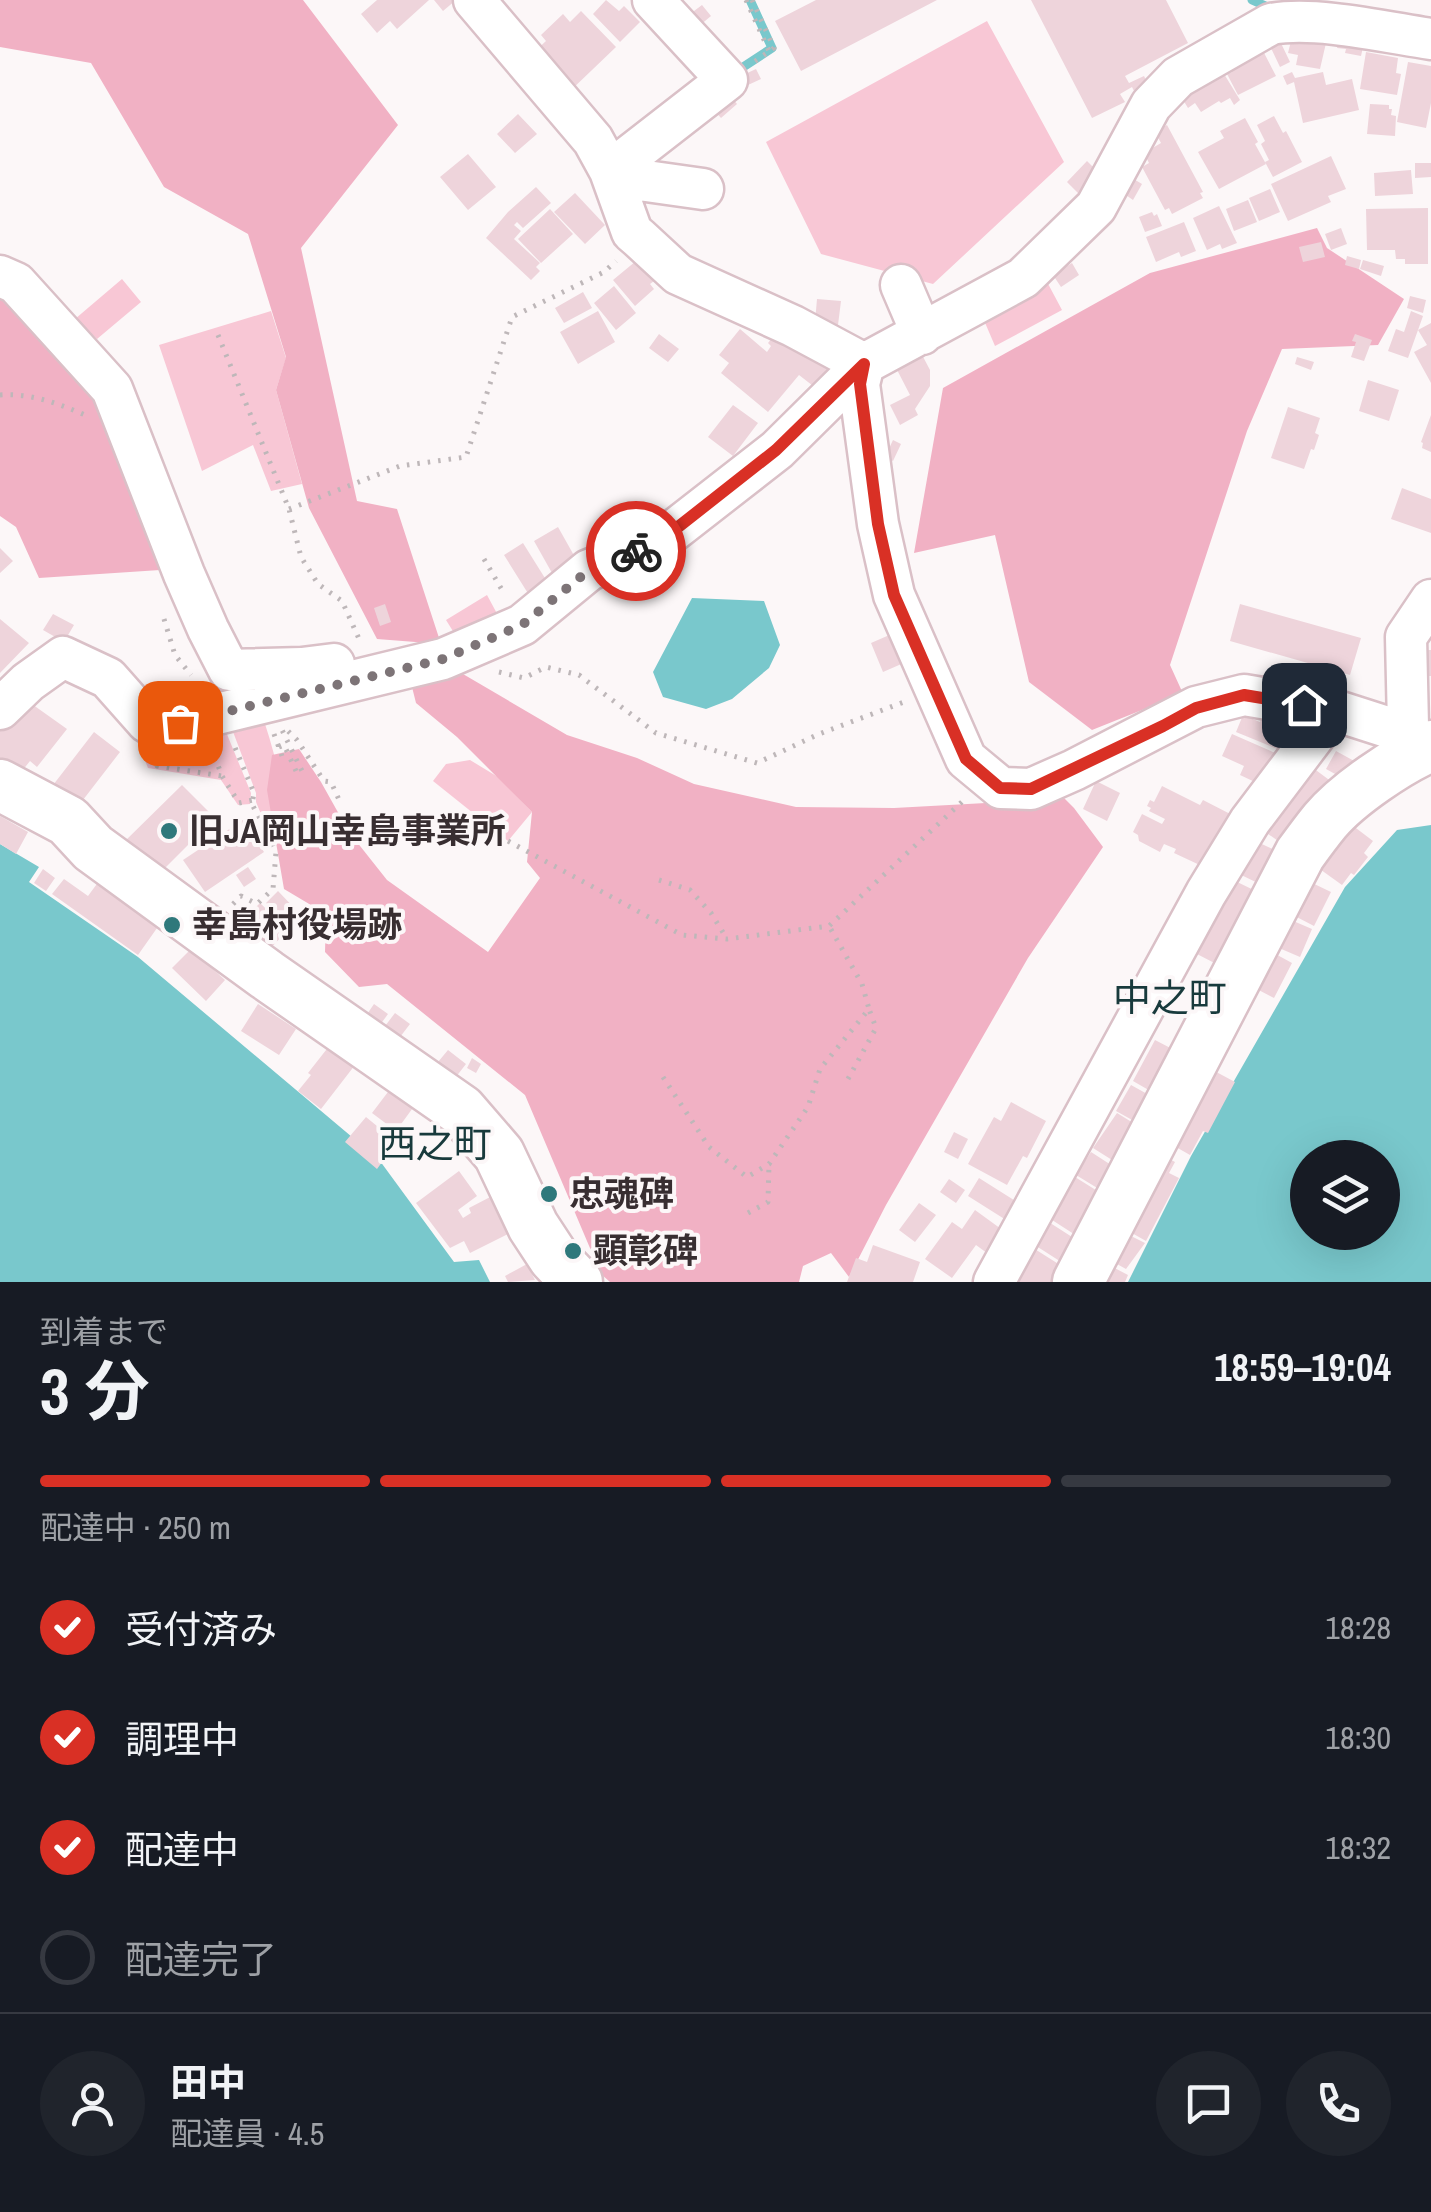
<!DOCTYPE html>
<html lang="ja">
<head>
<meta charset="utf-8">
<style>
	body { margin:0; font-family:"Archivo Narrow","Noto Sans JP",sans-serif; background:#20242c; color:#f1f3f6; height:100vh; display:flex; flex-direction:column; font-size:38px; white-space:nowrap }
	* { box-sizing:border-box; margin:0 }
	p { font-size:32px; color:#9ea1a6 }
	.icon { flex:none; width:55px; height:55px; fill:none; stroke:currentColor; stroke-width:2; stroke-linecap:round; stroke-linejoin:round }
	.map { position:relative; height:1282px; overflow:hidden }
	.details { display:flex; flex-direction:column; background:#171b24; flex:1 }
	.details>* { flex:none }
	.fabs { position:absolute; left:1290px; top:1140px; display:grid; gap:20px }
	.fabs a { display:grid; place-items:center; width:110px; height:110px; border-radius:50%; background:#171b24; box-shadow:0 10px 40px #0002; font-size:50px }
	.pin { position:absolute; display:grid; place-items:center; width:85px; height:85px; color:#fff; margin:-42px; border-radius:20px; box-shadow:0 5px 15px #0006 }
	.courier { position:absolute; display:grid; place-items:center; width:100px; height:100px; margin:-50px; border:8px solid #d93025; border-radius:50%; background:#fff; color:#222; box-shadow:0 2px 12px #0007 }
	.overview em { font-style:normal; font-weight:700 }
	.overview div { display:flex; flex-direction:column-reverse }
	.overview { display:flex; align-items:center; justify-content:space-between; height:170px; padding:0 40px }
	h1 { font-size:65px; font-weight:700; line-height:75px }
	.bar { display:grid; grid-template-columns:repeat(4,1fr); gap:15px 10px; align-content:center; height:120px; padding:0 40px }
	.bar i { height:12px; border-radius:8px; background:#363941 }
	.bar .active { background:#d93025 }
	.bar p { grid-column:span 4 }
	.line { display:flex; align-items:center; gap:25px; padding:0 40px; border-top:2px solid #363941 }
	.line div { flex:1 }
	.round { display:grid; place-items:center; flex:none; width:105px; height:105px; border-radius:52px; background:#20242c }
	ol { padding:0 40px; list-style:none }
	li { display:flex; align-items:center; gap:30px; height:110px }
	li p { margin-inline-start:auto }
	li .icon { padding:10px; border-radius:50%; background:#d93025; color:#fff; stroke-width:4 }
	li:last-child { color:#9ea1a6 }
	li i { width:55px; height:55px; border:5px solid #363941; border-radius:50% }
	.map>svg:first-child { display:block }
</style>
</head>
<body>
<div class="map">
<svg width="1431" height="1282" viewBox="0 0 1431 1282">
	<rect width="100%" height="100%" fill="#fcf7f8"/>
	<path fill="#f8c7d5" d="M987 21 1064 162 933 284 821 254 766 142Z
		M122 279 141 302 97 339 75 319Z
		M1046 280 1062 310 995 346 983 318Z
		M271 311 286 358 276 390 302 484 271 491 253 445 202 471 159 345Z
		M487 595 501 621 461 644 446 620Z
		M261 713C274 747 280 783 292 817L266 826 256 802V793L229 721Z
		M222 722 251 793 250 804 238 805 221 780 148 768 140 748 154 741Z
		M470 760 498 777 532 812 508 841 433 781 446 764Z"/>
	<path fill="#f1b1c4" d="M0 0H303L398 125 301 248 357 501 397 509 441 644 377 639 309 508 276 390 286 357 248 234 164 187 91 63 0 47Z
		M1317 228 1327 248 1404 299 1378 345 1282 349 1247 431 1170 665 1185 698 1147 708 1092 730 1029 682 995 535 914 553 943 388 1150 273Z
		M0 290 99 389 160 570 39 578 16 527 0 516Z
		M451 667 567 735 637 758 694 784 796 807 894 808 1042 800 1057 791 1074 808 1103 847 1028 958 886 1205 849 1277 831 1253 803 1266 799 1282H610L601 1274 525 1095 387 984 359 987 325 952 326 914 284 889 267 790 272 755 299 749 321 782 349 832 387 880 488 952 540 878 527 862 532 812 457 737 416 703 410 679Z"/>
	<path fill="#79c8cc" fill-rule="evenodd" d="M692 598 764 601 780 645 769 668 732 699 706 709 663 697 653 672Z
		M1431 825V1282H1128L1191 1156 1345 887 1397 830ZM1308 1158H1382V1232H1308Z
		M0 844 39 867 29 882 138 957 371 1153 380 1161 454 1262 479 1260 490 1282H0Z"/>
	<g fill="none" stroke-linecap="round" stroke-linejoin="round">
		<path stroke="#79c8cc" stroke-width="9" d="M1252 0 1272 9
			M734 73 772 48 750 0"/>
	</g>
	<path fill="#eed4db" d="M377 0H429L397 29 390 21 377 33 361 14Z
		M434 0H456L443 11Z
		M606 0 619 11 624 6 640 22 620 42 593 14Z
		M816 0H937L801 71 775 21Z
		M1031 0H1166L1188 43 1125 76 1129 83 1144 76 1148 84 1134 91 1132 87 1120 94 1125 102 1092 118Z
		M702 5 711 16 699 26 690 14Z
		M581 11 616 47 568 93 531 55 546 41 541 35 563 14 570 22Z
		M1292 37 1326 43 1320 69 1296 65 1298 55 1288 53Z
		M1279 39 1290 62 1280 67 1269 44Z
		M1339 39 1364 43 1361 56 1345 53 1346 49 1337 48Z
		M1262 49 1276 76 1238 95 1227 74 1232 72 1228 65Z
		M1366 52 1398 58 1396 73 1401 74 1397 95 1360 89Z
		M1408 62 1431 66V103L1426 128 1397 122Z
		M756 69 761 79 748 85 743 75Z
		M1221 69 1240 100 1234 105 1230 98 1221 103 1219 101 1201 112 1195 103 1188 108 1180 95Z
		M1292 72 1295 78 1323 72 1326 85 1352 79 1359 110 1303 123 1294 82 1287 85 1283 76Z
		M730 95 737 104 721 118 713 109Z
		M1370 104 1389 105V109H1392L1391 115 1396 116 1395 136 1367 134Z
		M518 114 537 134 515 153 497 134Z
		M1274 116 1283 133 1286 131 1302 162 1273 177 1265 162 1269 160 1261 144 1265 141 1257 125Z
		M1245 118 1258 142 1255 144 1266 164 1219 189 1198 152 1224 138 1220 131Z
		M1167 125 1203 192 1200 193 1203 198 1172 214 1169 208 1165 210 1142 167 1149 163 1144 153 1161 143 1155 132Z
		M468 154 496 187 468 210 440 177Z
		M1331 156 1346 189 1328 196 1331 202 1288 221 1271 184Z
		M1087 161 1103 177 1082 197 1067 182Z
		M1415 163H1431V177L1415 178Z
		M1411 170 1413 194 1375 196 1374 173Z
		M1132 178 1142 184 1133 200 1123 193Z
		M536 187 551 203 523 228 517 222 514 225 521 231 514 239 540 263 536 267 540 271 531 280 486 238 508 212Z
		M1270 189 1280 212 1259 221 1249 198Z
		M575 193 605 225 585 244 554 212Z
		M1248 200 1257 222 1234 231 1226 209Z
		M1219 206 1237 243 1222 249 1220 244 1207 250 1193 218Z
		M1428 208V264H1405V259H1396L1395 250H1367L1366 209Z
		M550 209 573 234 541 263 518 239Z
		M1152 212 1154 216 1157 214 1162 226 1145 232 1139 217Z
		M1184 222 1196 251 1181 257 1179 252 1156 262 1146 237Z
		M1341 228 1347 244 1331 250 1325 234Z
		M1321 242 1325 257 1303 262 1299 247Z
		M1347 256 1361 260 1359 269 1345 265Z
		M1363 260 1384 266 1381 276 1360 269Z
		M636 261 654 281 650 284 654 289 635 306 613 280Z
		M1072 263 1079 275 1061 287 1053 275Z
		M614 286 636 313 616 330 594 303Z
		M583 292 592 308 564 323 555 308Z
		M1410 296 1426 300 1423 313 1407 308Z
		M817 299 841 301 838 325 815 322Z
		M598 311 615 342 578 364 560 332Z
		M1411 311 1423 316 1408 358 1388 351 1396 329 1404 332Z
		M1431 323V383L1414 352 1427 345 1418 330Z
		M740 329 767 352 771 346 768 343 776 333 836 368 817 389 799 375 768 412 721 373 729 363 719 355Z
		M659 334 679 349 668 362 649 348Z
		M1355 334 1372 340 1364 361 1351 357 1356 342 1352 341Z
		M920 351 930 370V386L915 409 918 415 900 425 890 405 910 395 894 364Z
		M1297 357 1314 362 1311 370 1295 364Z
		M1368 380 1399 390 1389 421 1359 411Z
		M733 405 758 423 733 456 708 437Z
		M1288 407 1320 418 1315 433 1319 435 1314 450 1311 449 1304 469 1271 458Z
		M1431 415V452L1422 448 1423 443 1421 442Z
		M893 440 901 444 893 461 885 457Z
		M1402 488 1431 499V533L1391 519Z
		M558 527 576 559 552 573 534 541Z
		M523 543 548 583 529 595 504 555Z
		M0 548 13 561 0 573Z
		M385 604 391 622 380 626 374 608Z
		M1240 604 1361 638 1350 675 1230 641Z
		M53 614 74 625 64 642 43 630Z
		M0 619 29 643 0 673Z
		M894 633 906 662 883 672 871 643Z
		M1418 650H1431V676H1419Z
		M22 697 67 729 37 767 30 761 14 781 0 771V721Z
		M1243 715 1260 722 1263 715 1297 729 1287 753 1236 732Z
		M94 732 120 752 76 809 50 789Z
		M1232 734 1280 755 1257 783 1240 775 1244 766 1222 756Z
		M1336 751 1356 762 1346 780 1326 769Z
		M1305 762 1336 785 1284 845 1258 827Z
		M1096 781 1120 793 1107 821 1083 809Z
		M182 785 215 818 156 877 123 843Z
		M1162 786 1200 805 1203 800 1240 819 1204 867 1174 853 1176 849 1164 844 1160 852 1139 841 1138 835 1133 832 1142 814 1162 824 1165 819 1149 811 1151 808 1147 806 1150 800 1154 802Z
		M0 816 28 832 16 854 0 844Z
		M243 820 264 852 205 892 183 860Z
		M1348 822 1373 841 1364 853 1368 857 1354 875 1351 873 1342 885 1310 862Z
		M1251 839 1281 853 1266 887 1235 872Z
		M248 867 256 879 244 887 236 875Z
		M43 869 55 878 46 891 34 883Z
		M102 877 162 921 138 955 52 894 64 879 88 896Z
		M1231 879 1264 895 1228 970 1195 953Z
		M1306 880 1331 892 1314 926 1289 913Z
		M278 891 299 913 287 924 266 903Z
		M260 903 288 930 260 959 218 925 237 906 247 916Z
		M1284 917 1312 929 1300 957 1272 945Z
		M191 949 225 980 206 1001 172 968Z
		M1270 951 1292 963 1274 998 1251 986Z
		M258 1004 296 1029 279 1055 241 1031Z
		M374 1004 388 1014 377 1029 363 1020Z
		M395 1013 410 1024 397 1041 382 1030Z
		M1155 1040 1182 1054 1159 1096 1133 1081Z
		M330 1045 355 1065 321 1109 298 1091 311 1075 308 1073Z
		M448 1050 466 1064 452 1082 433 1068Z
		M472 1058 481 1064 476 1073 467 1068Z
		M1207 1067 1235 1082 1208 1133 1203 1131 1190 1155 1169 1143Z
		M1131 1085 1158 1100 1143 1126 1116 1111Z
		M391 1088 415 1105 396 1131 372 1113Z
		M1011 1102 1046 1121 1027 1158 1023 1156 1007 1185 968 1164 994 1117 1001 1121Z
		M1117 1113 1143 1129 1120 1165 1093 1148Z
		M366 1117 394 1140 382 1155 385 1158 377 1169 345 1142Z
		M954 1132 968 1139 958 1159 944 1152Z
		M1091 1152 1122 1172 1107 1194 1076 1175Z
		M1162 1155 1175 1162 1169 1173 1179 1178 1146 1241 1123 1228Z
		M459 1171 477 1196 458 1210 463 1218 471 1213 469 1208 494 1195 512 1232 470 1253 464 1241 450 1248 416 1203Z
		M1075 1177 1107 1197 1080 1238 1049 1218Z
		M979 1178 1017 1202 1006 1220 968 1196Z
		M949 1179 965 1190 956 1203 940 1192Z
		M919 1203 936 1215 915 1242 899 1230Z
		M975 1210 1008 1234 991 1256 976 1245 952 1278 925 1259 952 1222 962 1229Z
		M1044 1219 1083 1244 1069 1267 1030 1242Z
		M1121 1231 1145 1243 1126 1269 1106 1258Z
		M873 1245 920 1262 913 1282H847L856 1258 867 1262Z
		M1030 1246 1068 1270 1063 1282H1007Z
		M1105 1263 1128 1275 1125 1282H1109L1098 1276Z
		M527 1264 535 1280 508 1282 505 1276Z"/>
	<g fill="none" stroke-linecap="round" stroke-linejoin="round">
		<defs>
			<path id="minor" d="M474 0 593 140 610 171 632 232 639 238 678 274 793 326 864 364
				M610 171 727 80 653 0
				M610 171 632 179 703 189
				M0 276 16 283 112 389 184 574 208 629 229 670 302 668 334 664
				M901 285 922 334
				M864 364 859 384 878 524 894 595 966 759 1001 788 1031 789 1074 770 1196 707 1244 695 1334 710 1387 727 1403 735 1414 753
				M0 709 28 682 63 657 108 678 147 722 180 723 443 659 522 625 589 570 659 542 777 450 864 364 1023 278 1096 207 1151 105 1178 77 1271 24C1316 16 1385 32 1431 39
				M1403 735 1408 726 1406 637 1431 600
				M994 1282 1206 893 1250 821 1334 710"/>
			<path id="major" d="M0 785 68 821 93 848 267 975 461 1110 499 1154 533 1226 554 1258 577 1282
				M1078 1282 1300 854C1308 843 1316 832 1325 821 1348 794 1398 760 1431 746"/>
		</defs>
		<use href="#minor" stroke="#dac0c7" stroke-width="45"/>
		<use href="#major" stroke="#dac0c7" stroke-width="55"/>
		<path stroke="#beb7b9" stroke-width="5" stroke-dasharray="2.5 8" stroke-linecap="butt" d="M746 0 769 51
			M752 0 774 48 754 62
			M218 335 289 509 301 557 318 584 342 601 360 641
			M0 395C31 393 57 403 85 415
			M289 509 400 466 466 457 512 317 604 272 616 261
			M484 559 505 595
			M164 619 175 655 191 675
			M499 672 524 678 546 667 579 675 656 733 757 763 819 734 904 702
			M274 734 282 756
			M211 747 222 776 239 803 253 800
			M279 747 284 745 297 773 302 771 282 730 286 729 297 740 324 781 331 782 340 802
			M152 756 157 766 222 776
			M508 841 682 935 727 939 829 926 965 799
			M659 880 690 890 711 913 727 939
			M233 904 241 896 257 904 273 889 276 852 252 804 254 793 234 745
			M663 1077 709 1147 747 1177 769 1164 808 1107 820 1069 869 1009 862 984 829 926
			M848 1079 876 1028 869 1009
			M748 1213 768 1202 769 1164"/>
		<use href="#minor" stroke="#fff" stroke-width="40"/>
		<use href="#major" stroke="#fff" stroke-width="50"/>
	</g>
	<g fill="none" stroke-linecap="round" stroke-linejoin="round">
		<path stroke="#7d7477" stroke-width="10" stroke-dasharray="0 18" d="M180 723 443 659 522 625 589 570 636 551"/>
		<path stroke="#d93025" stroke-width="12" d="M636 551 659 542 776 450 864 364 860 384 878 524 894 595 966 759 1000 788 1031 789 1163 726 1196 708 1244 695 1304 705"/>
	</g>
	<g fill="#2e787b" stroke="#fcf7f8" stroke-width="4">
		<circle cx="169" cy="831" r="10"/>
		<circle cx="172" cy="925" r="10"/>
		<circle cx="549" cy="1194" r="10"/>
		<circle cx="573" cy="1251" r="10"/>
	</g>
	<g text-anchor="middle" stroke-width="8" stroke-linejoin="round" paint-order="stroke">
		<g font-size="35" font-weight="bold" fill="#382e31" stroke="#fcf7f8" text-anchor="start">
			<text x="189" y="843">旧JA岡山幸島事業所</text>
			<text x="192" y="937">幸島村役場跡</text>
			<text x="569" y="1206">忠魂碑</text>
			<text x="593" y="1263">顕彰碑</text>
		</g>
		<g font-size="38" fill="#183a3c" stroke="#fcf7f8">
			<text x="1170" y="1011">中之町</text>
			<text x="435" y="1157">西之町</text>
		</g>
	</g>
</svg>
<div class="fabs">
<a><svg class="icon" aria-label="layers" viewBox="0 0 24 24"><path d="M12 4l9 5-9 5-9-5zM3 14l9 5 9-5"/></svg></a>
</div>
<div class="pin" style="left:180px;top:723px;background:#ea580c"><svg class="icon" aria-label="bag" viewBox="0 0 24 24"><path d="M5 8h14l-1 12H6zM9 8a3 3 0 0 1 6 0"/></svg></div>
<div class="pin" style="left:1304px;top:705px;background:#1f2937"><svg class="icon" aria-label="home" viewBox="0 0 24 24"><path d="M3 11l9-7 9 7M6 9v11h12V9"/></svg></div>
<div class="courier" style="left:636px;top:551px"><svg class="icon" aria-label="bike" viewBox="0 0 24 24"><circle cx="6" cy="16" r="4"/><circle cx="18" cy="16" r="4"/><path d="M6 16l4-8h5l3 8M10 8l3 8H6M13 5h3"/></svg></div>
</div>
<section class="details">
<div class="overview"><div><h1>3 分</h1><p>到着まで</p></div><em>18:59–19:04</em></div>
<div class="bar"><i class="active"></i><i class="active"></i><i class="active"></i><i></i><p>配達中 · 250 m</p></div>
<ol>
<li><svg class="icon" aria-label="check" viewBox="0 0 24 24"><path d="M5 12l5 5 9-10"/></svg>受付済み<p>18:28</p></li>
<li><svg class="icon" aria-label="check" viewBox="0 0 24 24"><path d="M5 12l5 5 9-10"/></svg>調理中<p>18:30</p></li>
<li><svg class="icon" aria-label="check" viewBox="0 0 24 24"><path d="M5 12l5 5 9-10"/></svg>配達中<p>18:32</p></li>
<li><i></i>配達完了</li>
</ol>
<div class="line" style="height:180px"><a class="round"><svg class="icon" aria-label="person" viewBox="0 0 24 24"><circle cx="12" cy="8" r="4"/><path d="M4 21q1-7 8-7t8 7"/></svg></a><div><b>田中</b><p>配達員 · 4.5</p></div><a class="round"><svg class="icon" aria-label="chat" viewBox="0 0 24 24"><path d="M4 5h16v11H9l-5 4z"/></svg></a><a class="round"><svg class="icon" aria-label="phone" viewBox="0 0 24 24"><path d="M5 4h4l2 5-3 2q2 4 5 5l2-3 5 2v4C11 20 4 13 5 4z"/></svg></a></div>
</section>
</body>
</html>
